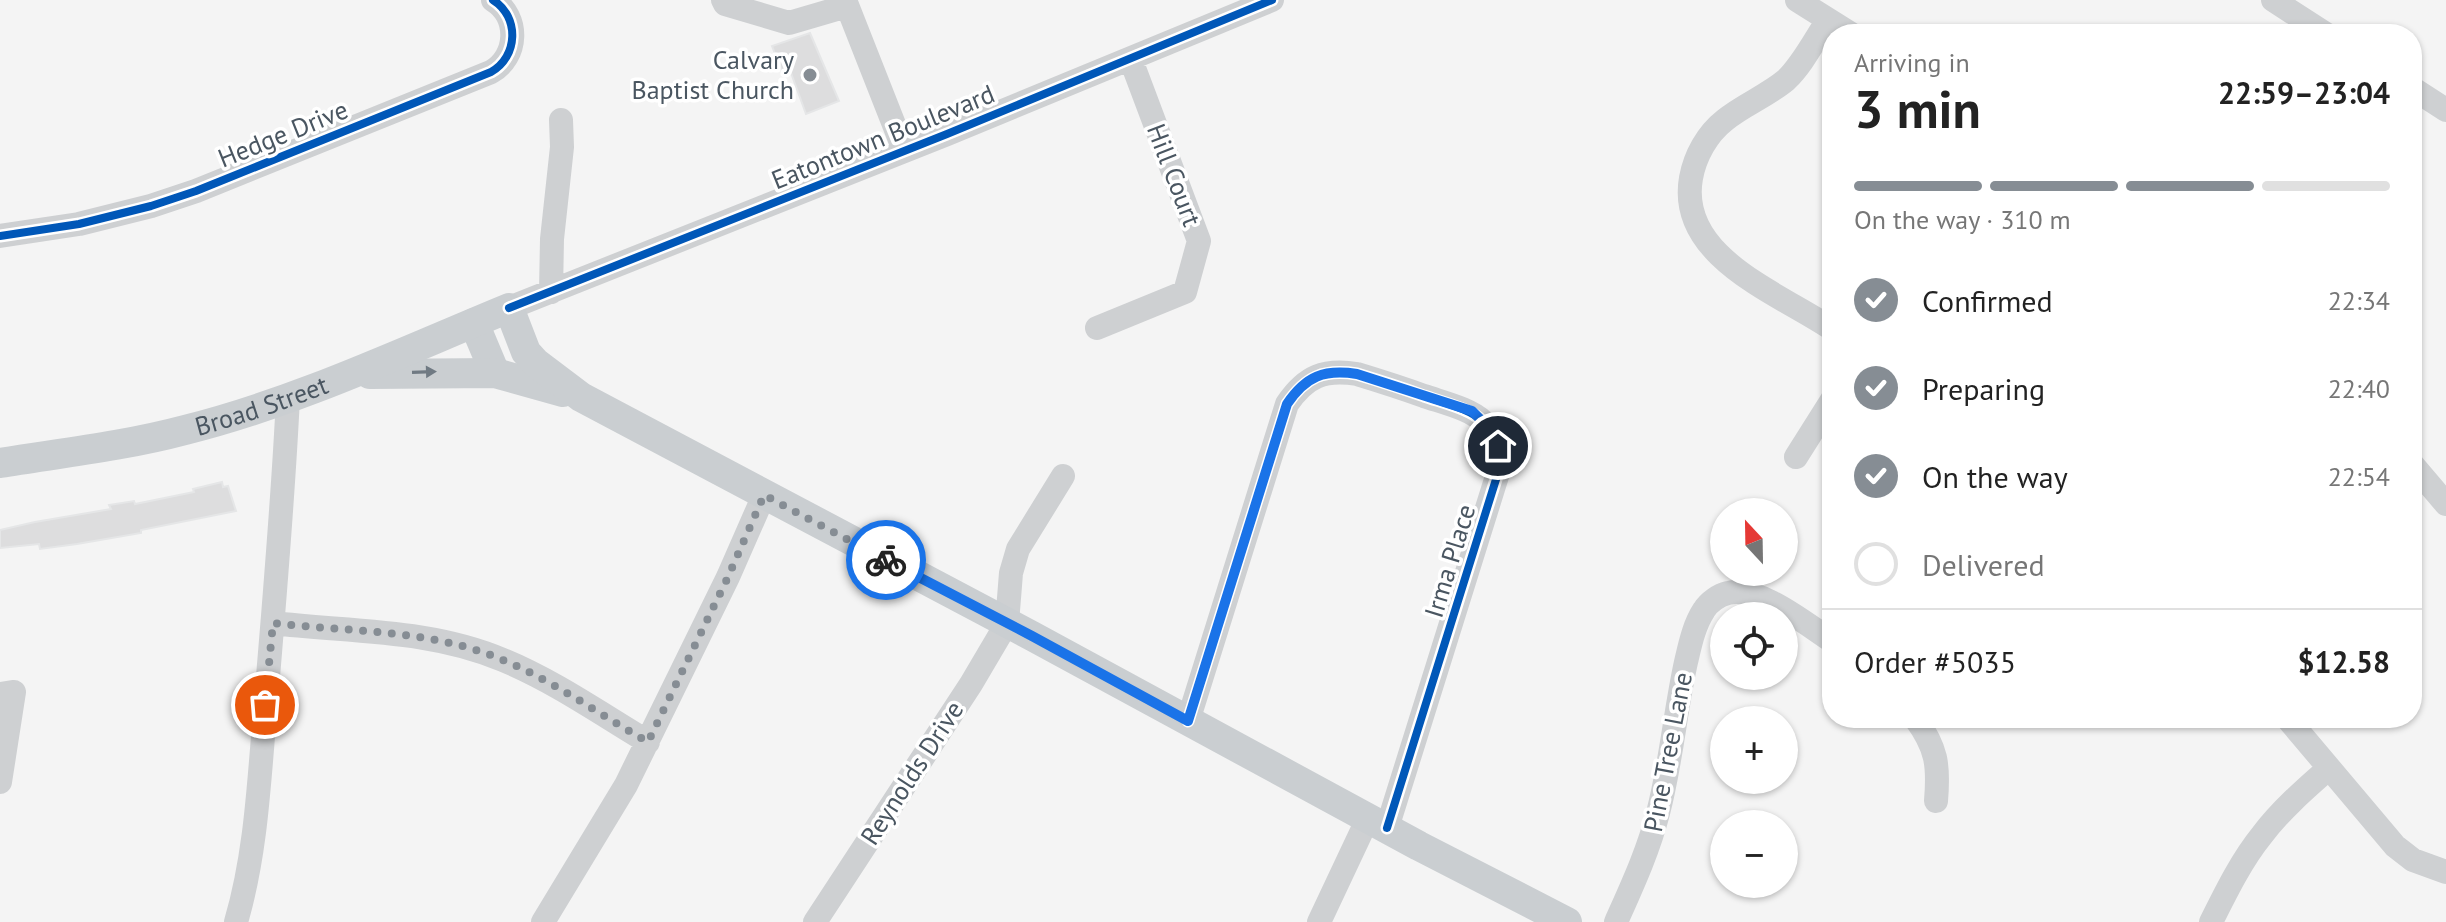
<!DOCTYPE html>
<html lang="en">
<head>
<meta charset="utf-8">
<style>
	body { margin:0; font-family:"PT Sans",sans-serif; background:#f2f2f2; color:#222; height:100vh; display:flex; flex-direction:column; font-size:30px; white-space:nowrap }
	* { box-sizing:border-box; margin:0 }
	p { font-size:26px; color:#767676 }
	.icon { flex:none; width:44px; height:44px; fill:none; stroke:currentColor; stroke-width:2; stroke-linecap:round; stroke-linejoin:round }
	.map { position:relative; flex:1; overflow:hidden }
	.side { position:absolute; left:1822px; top:24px; width:600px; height:704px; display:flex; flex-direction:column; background:#fff; border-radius:32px; box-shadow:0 2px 6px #0004 }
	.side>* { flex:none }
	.needle { width:52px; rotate:338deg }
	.controls { position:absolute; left:1710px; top:498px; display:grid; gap:16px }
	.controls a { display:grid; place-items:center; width:88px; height:88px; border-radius:50%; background:#fff; box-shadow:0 2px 6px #0004; font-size:40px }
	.pin { position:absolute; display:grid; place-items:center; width:68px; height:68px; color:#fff; margin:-34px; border:4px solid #fff; border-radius:50%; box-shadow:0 2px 8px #0007 }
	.courier { position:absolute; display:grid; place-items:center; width:80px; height:80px; margin:-40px; border:6px solid #1a73e8; border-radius:50%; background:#fff; color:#222; box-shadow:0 2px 10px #0007 }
	.summary em { font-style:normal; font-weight:700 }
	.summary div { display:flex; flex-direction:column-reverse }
	.summary { display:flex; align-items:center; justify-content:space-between; height:136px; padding:0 32px }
	h1 { font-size:52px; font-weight:700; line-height:60px }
	.bar { display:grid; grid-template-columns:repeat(4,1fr); gap:12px 8px; align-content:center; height:96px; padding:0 32px }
	.bar i { height:10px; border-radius:6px; background:#e0e0e0 }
	.bar .current { background:#868d94 }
	.bar p { grid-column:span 4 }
	.line { display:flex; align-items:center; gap:20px; padding:0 32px; border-top:2px solid #e0e0e0 }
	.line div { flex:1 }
	ol { padding:0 32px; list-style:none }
	li { display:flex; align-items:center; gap:24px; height:88px }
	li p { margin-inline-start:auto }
	li .icon { padding:8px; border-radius:50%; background:#868d94; color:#fff; stroke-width:4 }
	li:last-child { color:#767676 }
	li i { width:44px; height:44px; border:4px solid #e0e0e0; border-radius:50% }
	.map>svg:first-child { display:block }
</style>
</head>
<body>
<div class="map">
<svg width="2446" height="922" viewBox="0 0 2446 922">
	<rect width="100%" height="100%" fill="#f4f4f4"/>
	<path fill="#ddddde" stroke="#e5e6e7" stroke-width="2" d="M810 33 839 101 806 114 791 73 784 76 772 46Z
		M222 482 223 487 228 486 236 511 141 530V533L77 544 40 549 39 544 0 548V530L35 522 111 509 109 505 134 501 135 504 194 492 193 489Z"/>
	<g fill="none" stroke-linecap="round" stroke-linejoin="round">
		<path stroke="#ced0d2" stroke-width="24" d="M723 0 725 4 789 23 847 6
			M845 0 904 150
			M1797 0 1851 34
			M2273 0 2326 34
			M1828 20C1815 39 1803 64 1786 80 1767 96 1743 105 1725 120 1707 134 1695 156 1691 178 1677 257 1779 293 1832 329
			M2412 88 2446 110
			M0 236 79 224 151 206 196 191 491 72C518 57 520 17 493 0
			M551 292 552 239 562 147 561 120
			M509 308 947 134 1272 0
			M1097 328 1185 292 1199 241 1131 60
			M1796 457 1832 400
			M2412 464 2446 504
			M273 623C349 632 431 629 503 660 554 681 601 714 648 742
			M0 694 14 692 0 782
			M1915 718C1937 748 1939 765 1936 801
			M2287 718 2395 846 2413 860 2446 872
			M1188 721 1287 404C1306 376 1324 369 1357 374 1380 381 1402 388 1424 396 1469 411 1502 415 1498 473L1387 828
			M236 922C256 854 259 782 265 712 274 607 283 502 288 397
			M543 922 626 785 728 577 764 495
			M815 922 971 684 1007 623 1011 573 1018 549 1063 476
			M1319 922 1368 818
			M1616 922C1632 886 1648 852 1658 813 1671 764 1675 712 1686 662 1690 645 1694 625 1704 610 1709 602 1719 595 1728 593 1759 585 1807 625 1832 641
			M2211 922C2226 892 2241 861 2262 835 2281 810 2305 789 2329 768"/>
		<g stroke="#caced1" stroke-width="30">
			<path d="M474 323 495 373"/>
			<path d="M370 374 495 373 563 392"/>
			<path id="s1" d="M0 463C62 453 125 446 185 430 297 402 402 352 509 308L526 352 536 363 581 397 1032 636 1419 846 1567 922"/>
		</g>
		<defs>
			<path id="cycleway" d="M0 236 79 224 151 206 196 191 491 72C518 57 520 17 493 0
				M509 308 947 134 1272 0
				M1188 721 1287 404C1306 376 1324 369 1357 374 1380 381 1402 388 1424 396 1469 411 1502 415 1498 473L1387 828"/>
		</defs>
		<use href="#cycleway" stroke="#fff" stroke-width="13"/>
		<use href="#cycleway" stroke="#0057b8" stroke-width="8"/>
	</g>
	<defs><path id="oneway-solid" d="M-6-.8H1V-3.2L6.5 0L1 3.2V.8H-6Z" transform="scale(2)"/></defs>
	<use fill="#707a83" href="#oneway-solid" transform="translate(424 372) rotate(-2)"/>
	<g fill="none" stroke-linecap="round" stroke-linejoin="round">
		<path stroke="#868d94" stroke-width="8" stroke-dasharray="0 14.4" d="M265 705 273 623C349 632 431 629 503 660 554 681 600 715 648 742L728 577 764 495 886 560"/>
		<path stroke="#1a73e8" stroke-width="10" d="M886 560 1032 636 1188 721 1287 404C1306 376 1324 369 1357 374L1472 411 1491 430 1498 446"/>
	</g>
	<circle fill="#868d94" stroke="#fff" stroke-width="3" cx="810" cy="75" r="8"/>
	<g text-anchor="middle" stroke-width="7" stroke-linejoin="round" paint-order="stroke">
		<g font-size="26" fill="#4a5661" stroke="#fff" text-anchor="end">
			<text x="794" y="69">Calvary<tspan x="794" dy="30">Baptist Church</tspan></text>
		</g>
		<g font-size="26" fill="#4a5661" stroke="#fff">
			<text transform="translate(283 134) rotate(-22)" y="9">Hedge Drive</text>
			<text transform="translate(883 137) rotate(-22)" y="9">Eatontown Boulevard</text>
			<text transform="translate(1174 175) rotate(69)" y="9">Hill Court</text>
			<text dy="9" stroke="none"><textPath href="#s1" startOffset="268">Broad Street</textPath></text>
			<text transform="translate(1450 561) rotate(-73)" y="9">Irma Place</text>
			<text transform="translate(1668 752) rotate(-79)" y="9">Pine Tree Lane</text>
			<text transform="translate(912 773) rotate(-57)" y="9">Reynolds Drive</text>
		</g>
	</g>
</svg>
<div class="controls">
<a><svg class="needle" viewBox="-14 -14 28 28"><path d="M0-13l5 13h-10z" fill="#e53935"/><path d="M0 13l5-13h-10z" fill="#767676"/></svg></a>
<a><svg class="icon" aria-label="locate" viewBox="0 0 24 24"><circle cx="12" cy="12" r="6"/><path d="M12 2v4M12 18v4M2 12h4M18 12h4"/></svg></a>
<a>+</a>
<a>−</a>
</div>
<div class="pin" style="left:265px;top:705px;background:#ea580c"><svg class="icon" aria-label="bag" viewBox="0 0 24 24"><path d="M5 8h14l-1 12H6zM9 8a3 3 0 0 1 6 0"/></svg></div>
<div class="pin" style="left:1498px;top:446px;background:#1f2937"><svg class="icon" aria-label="home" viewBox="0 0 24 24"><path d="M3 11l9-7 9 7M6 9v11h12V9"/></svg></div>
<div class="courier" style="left:886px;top:560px"><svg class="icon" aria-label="bike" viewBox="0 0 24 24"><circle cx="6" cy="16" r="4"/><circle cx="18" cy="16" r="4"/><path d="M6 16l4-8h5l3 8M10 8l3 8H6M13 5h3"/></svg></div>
<section class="side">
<div class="summary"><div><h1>3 min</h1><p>Arriving in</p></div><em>22:59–23:04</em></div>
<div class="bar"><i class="current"></i><i class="current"></i><i class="current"></i><i></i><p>On the way · 310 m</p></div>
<ol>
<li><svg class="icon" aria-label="check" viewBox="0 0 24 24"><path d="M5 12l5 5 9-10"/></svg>Confirmed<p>22:34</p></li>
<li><svg class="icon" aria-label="check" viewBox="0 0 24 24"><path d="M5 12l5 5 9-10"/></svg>Preparing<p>22:40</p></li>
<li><svg class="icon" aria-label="check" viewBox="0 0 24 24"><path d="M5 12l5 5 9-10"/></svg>On the way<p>22:54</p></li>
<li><i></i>Delivered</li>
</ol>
<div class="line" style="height:104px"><div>Order #5035</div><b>$12.58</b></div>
</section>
</div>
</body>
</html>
